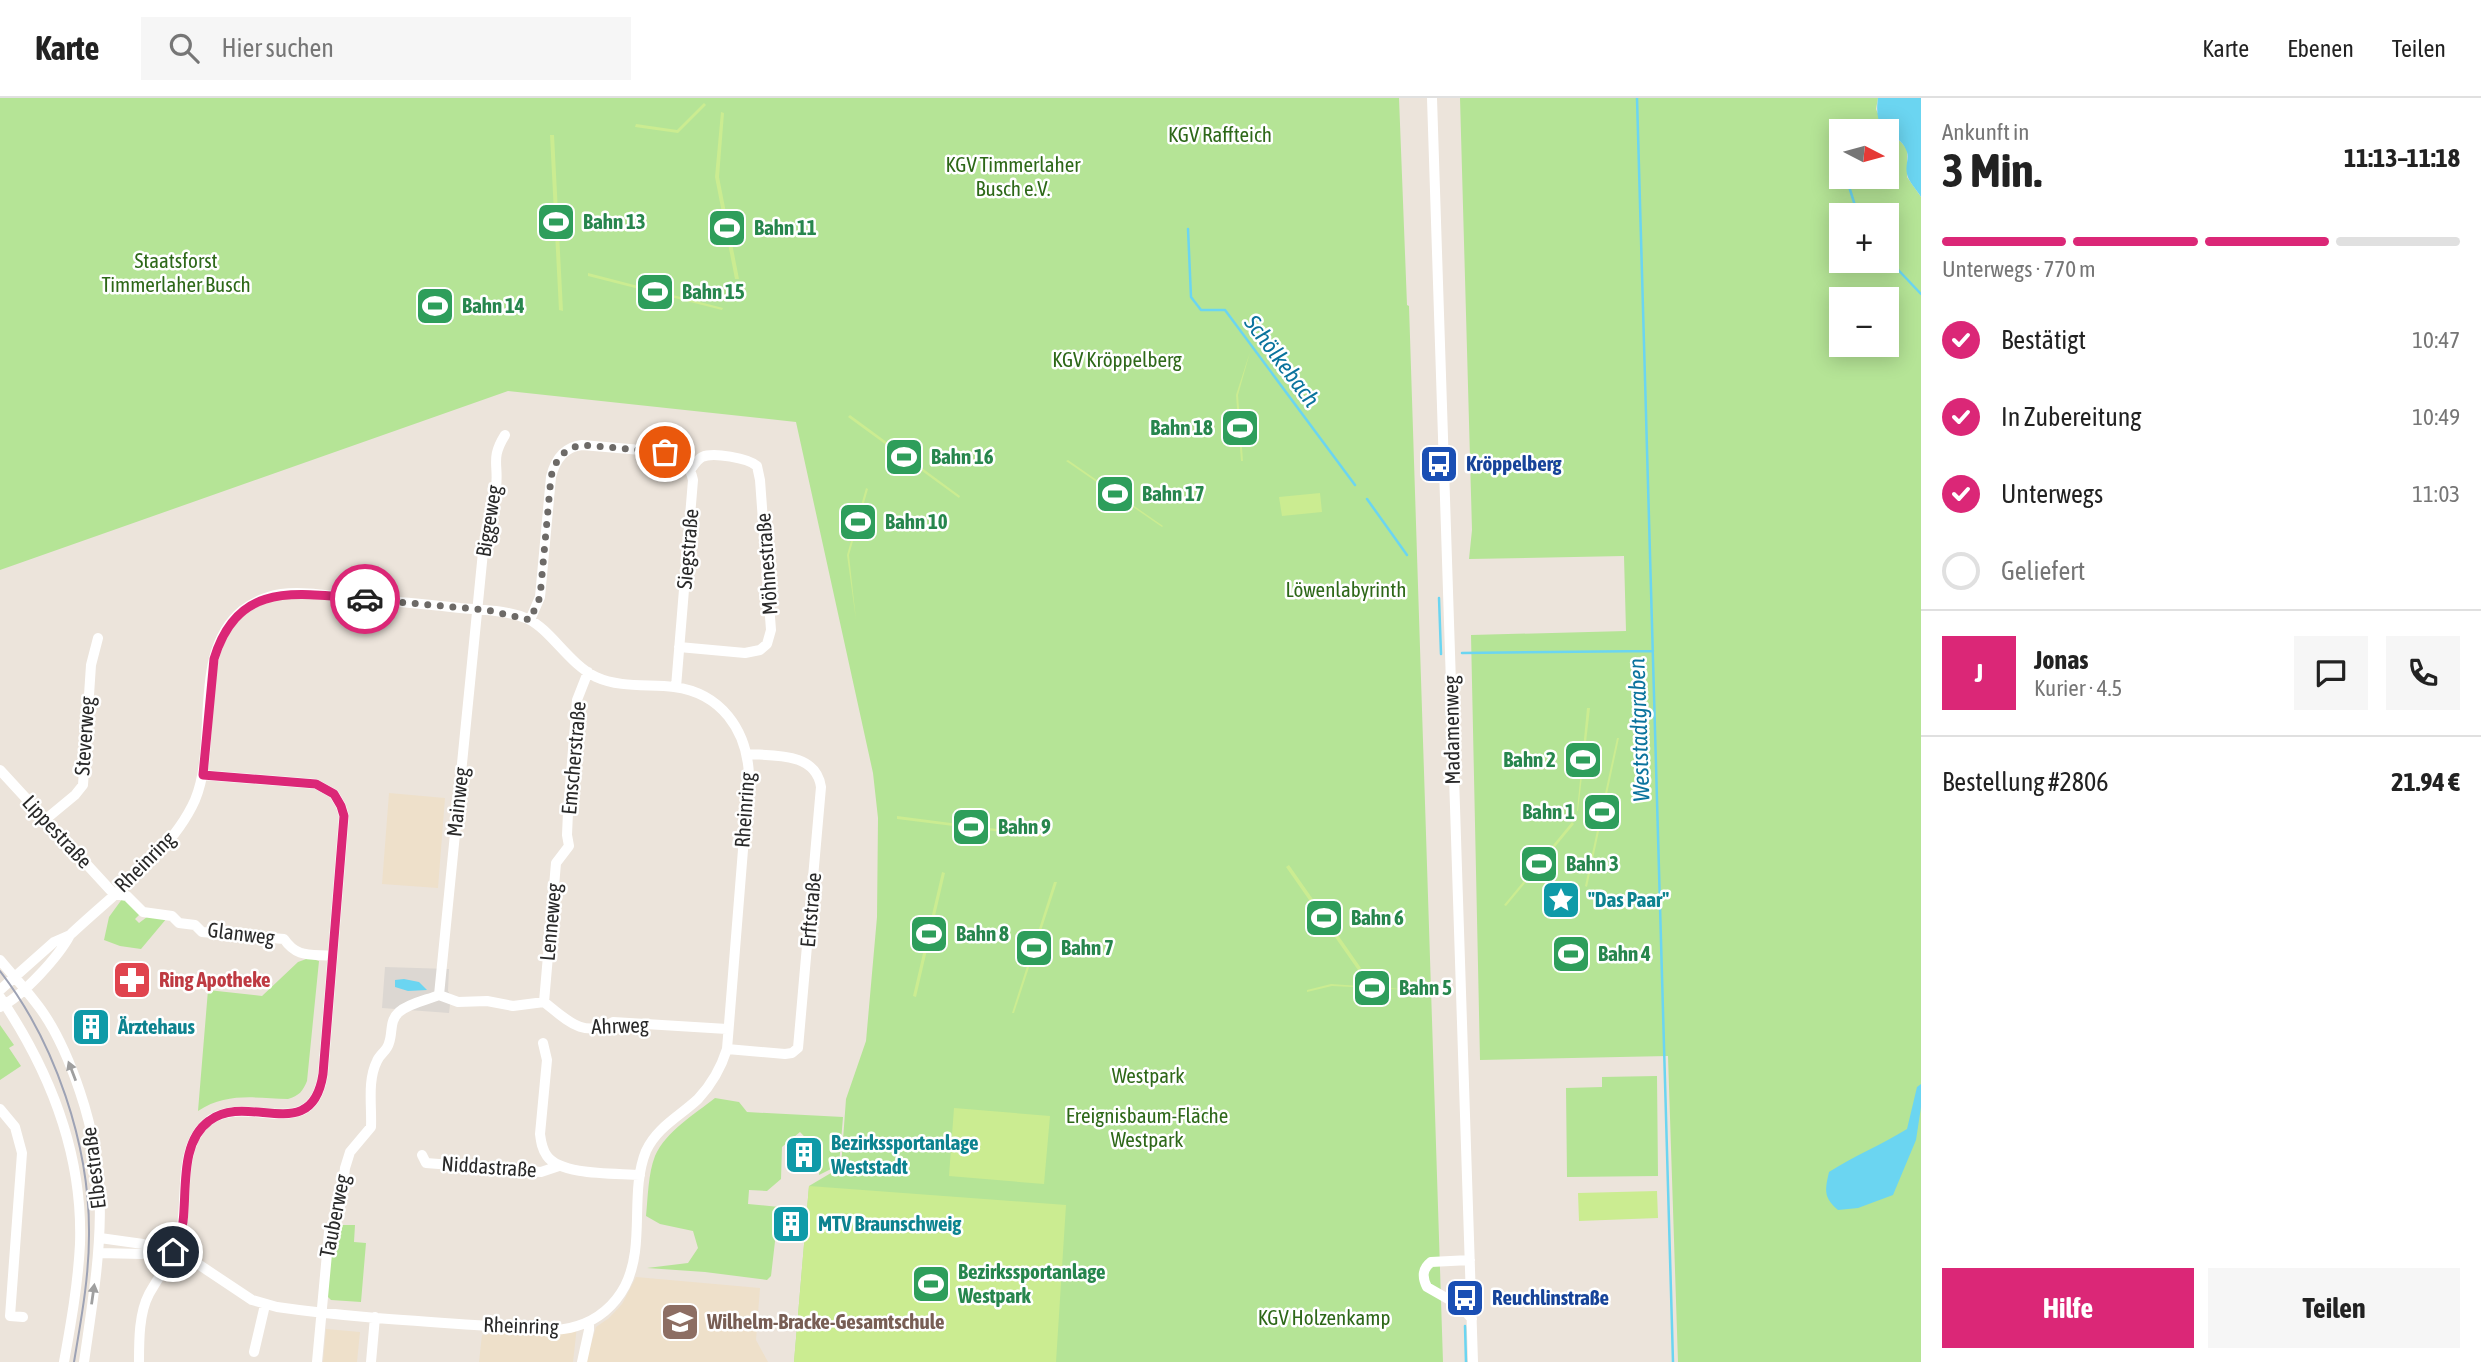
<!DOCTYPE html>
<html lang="de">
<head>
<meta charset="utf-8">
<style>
	body { margin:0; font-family:"Asap Condensed",sans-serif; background:#f6f6f6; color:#222; height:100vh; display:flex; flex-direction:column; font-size:26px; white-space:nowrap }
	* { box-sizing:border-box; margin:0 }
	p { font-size:23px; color:#767676 }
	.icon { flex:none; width:38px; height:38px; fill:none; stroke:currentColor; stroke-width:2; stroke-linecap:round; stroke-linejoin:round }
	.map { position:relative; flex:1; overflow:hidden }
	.drawer { display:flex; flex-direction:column; background:#fff; width:560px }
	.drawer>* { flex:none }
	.needle { width:46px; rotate:96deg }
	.controls { position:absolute; left:1829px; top:21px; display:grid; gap:14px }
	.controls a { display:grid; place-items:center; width:70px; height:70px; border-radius:0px; background:#fff; box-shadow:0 4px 18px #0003; font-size:35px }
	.pin { position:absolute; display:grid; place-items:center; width:60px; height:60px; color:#fff; margin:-30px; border:4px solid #fff; border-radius:50%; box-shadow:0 2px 7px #0007 }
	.courier { position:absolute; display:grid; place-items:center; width:70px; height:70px; margin:-35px; border:5px solid #db2777; border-radius:50%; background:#fff; color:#222; box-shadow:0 2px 9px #0007 }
	.overview em { font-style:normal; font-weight:700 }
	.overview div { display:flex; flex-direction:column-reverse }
	.overview { display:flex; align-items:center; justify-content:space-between; height:119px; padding:0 21px }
	h1 { font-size:46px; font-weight:700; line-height:52px }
	.bar { display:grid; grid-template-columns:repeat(4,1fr); gap:10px 7px; align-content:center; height:84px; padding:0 21px }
	.bar i { height:9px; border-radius:5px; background:#e0e0e0 }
	.bar .active { background:#db2777 }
	.bar p { grid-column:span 4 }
	.line { display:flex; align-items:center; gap:18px; padding:0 21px; border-top:2px solid #e0e0e0 }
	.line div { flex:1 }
	.round { display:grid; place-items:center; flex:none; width:74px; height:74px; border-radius:0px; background:#f6f6f6 }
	ol { padding:0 21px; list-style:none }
	li { display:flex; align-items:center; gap:21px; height:77px }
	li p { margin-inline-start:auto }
	li .icon { padding:7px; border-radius:50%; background:#db2777; color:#fff; stroke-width:4 }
	li:last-child { color:#767676 }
	li i { width:38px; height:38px; border:4px solid #e0e0e0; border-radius:50% }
	.action { display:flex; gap:14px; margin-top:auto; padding:14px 21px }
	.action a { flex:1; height:80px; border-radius:0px; background:#db2777; color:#fff; font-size:28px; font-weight:700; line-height:80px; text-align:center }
	.action a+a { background:#f6f6f6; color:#222 }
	header { display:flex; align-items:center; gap:42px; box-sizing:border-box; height:98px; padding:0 35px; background:#fff; border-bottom:2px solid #e0e0e0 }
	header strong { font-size:33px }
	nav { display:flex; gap:38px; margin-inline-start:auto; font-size:24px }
	.search { width:490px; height:63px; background:#f6f6f6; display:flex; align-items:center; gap:18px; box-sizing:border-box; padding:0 24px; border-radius:0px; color:#767676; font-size:26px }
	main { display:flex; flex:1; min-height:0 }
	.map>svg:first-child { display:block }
</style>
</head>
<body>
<header>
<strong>Karte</strong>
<div class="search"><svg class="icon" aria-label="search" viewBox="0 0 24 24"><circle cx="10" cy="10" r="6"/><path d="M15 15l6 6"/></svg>Hier suchen</div>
<nav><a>Karte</a><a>Ebenen</a><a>Teilen</a></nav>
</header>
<main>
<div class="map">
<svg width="1921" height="1264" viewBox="0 0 1921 1264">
	<rect width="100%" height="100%" fill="#ece4db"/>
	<path fill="#eee0ca" d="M389 695 445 700 438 790 382 786Z
		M636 1179 760 1190 756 1242 768 1264H586L596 1229 609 1220 622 1206Z
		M577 1228 573 1264H479L482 1237Z
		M326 1231 360 1234 357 1264H323Z"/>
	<path fill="#b5e496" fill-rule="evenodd" d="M0 0H1399L1407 207 1409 208 1443 1264H794L809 1088 841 1069 846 1001 866 943 877 819 878 720 873 675 796 324 508 293 0 472Z
		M1460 0H1878L1876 11 1885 33H1841V79H1886L1887 35 1901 44 1907 51V79L1921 99V1264H1678L1668 958 1480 962 1471 537 1626 533 1624 458 1469 461 1472 432ZM1841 117H1886V163H1841ZM1841 201H1886V247H1841Z
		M125 797 141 815 135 821 139 825 147 819 167 820 141 851 120 848 104 842 109 819Z
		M309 860 319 863 307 983C303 993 299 998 288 1001 255 1000 227 994 198 1013L208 892 262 898 298 864Z
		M0 927 14 947 9 950 21 968 0 982Z
		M1657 978 1658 1078 1567 1079 1566 990 1602 989V979Z
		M715 1000 739 1004 747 1014 843 1019 839 1067 819 1077 821 1056 800 1034 782 1049 781 1081 767 1093 749 1092 748 1106 779 1109 771 1178 767 1182 705 1174 647 1170 688 1165 698 1150 693 1133 660 1126 646 1118C648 1099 648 1076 655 1058 666 1033 695 1016 715 1000Z
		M339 1127H355L354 1144 366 1145 361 1204 331 1202 327 1198 329 1155Z"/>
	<path fill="#cbec91" d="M704 5 706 7 678 35 635 29 636 26 677 32Z
		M721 14 724 15 719 79 739 181H735L715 79Z
		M550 37H554L563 213 559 212Z
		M588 175 723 210 722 212 588 178Z
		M1250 254 1238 297 1243 363H1241L1236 297Z
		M850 317 960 398 959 400 848 319Z
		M1068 362 1163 428 1162 429 1066 363Z
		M866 390 868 391 849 457 856 522 847 457Z
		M1320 395 1322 414 1282 418 1279 399Z
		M1587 610H1590L1578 713H1577Z
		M1617 640H1619L1587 789 1585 788Z
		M897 718 1043 737 1042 739 897 721Z
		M1572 724 1574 726 1506 808 1504 807Z
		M1289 767 1361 870 1358 872 1286 769Z
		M942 774 945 775 916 899 913 898Z
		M1054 784H1057L1014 915H1012Z
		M1331 886 1431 893 1332 888 1307 894V892Z
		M954 1010 1050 1018 1044 1086 949 1078Z
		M809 1088 1066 1107 1056 1264H794Z
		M1657 1093 1658 1120 1579 1123 1578 1095Z"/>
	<path fill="#dcd7d2" d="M385 869 449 871 448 893 451 898 449 915 382 910Z"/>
	<path fill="#6bd5f1" d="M1878 0H1921V99C1917 92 1908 83 1907 76 1905 68 1909 61 1907 54 1901 32 1872 42 1878 0Z
		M404 881 419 884 427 892 408 893 395 889V882Z
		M1921 986V1009L1916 1042 1893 1097 1858 1110 1838 1112C1823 1099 1825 1092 1829 1074 1854 1058 1881 1047 1907 1031L1917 989Z"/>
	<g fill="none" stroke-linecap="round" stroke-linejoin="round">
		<path stroke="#6bd5f1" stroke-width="2.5" d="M1637 0 1673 1264
			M1832 34 1841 63
			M1846 79 1858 117
			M1188 131 1191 199 1201 212H1225L1355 387
			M1886 159 1921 196
			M1367 401 1407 457
			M1439 500 1441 556
			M1462 555 1653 553
			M1465 1228 1466 1264"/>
		<path stroke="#fff" stroke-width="10" d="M1432 0 1473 1264
			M530 522 540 499 551 379C555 362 564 349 582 347L665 354C680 359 690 366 693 382L676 589
			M679 549 745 555 760 552 767 546 771 532 760 382 757 368C748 360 713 354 702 359 697 362 694 367 691 371
			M0 672 114 796 127 798 143 814 172 818 179 825 195 827 202 834 284 841C297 860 310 856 332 858
			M46 721 75 697 83 687 91 567 98 540
			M0 862C15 880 31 897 44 916 60 940 71 967 80 994 113 1091 98 1165 84 1264
			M0 892 54 844 70 837C111 798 172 754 195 702 219 645 190 555 243 512 254 504 268 498 281 496 305 493 331 498 355 500 390 503 425 506 460 510 483 512 507 512 528 521 551 532 569 566 596 579 620 590 649 586 674 589 721 595 747 632 749 677L727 951C721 970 712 986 698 1001 680 1018 657 1029 646 1053 629 1095 646 1147 625 1188 615 1207 598 1222 577 1228 550 1237 516 1229 488 1228 418 1223 346 1219 277 1209L252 1202 186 1158 143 1146 100 1140
			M439 897 484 444C491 427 493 408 496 390 499 366 490 361 505 337
			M439 897 458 904 487 903 513 908 544 904C567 922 583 941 613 924L727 931
			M0 899C50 973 83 1056 80 1146 78 1186 71 1225 64 1264
			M544 904 556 765 569 748 567 737 568 714 577 602 588 574
			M0 909C23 898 59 858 70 837
			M543 945 547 962 540 1036C541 1044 542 1051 547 1058 561 1078 617 1075 640 1077
			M727 951 785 956 792 955 798 950 821 689C816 654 774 658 747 656
			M0 1011 15 1029 22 1055 10 1218 23 1219
			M422 1057 426 1065 541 1074 559 1068
			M99 1155 142 1156 159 1152
			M1470 1162 1431 1164C1422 1171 1422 1179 1427 1189L1462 1209 1472 1221
			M254 1254 265 1207
			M139 1264C139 1242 139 1215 149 1196 160 1176 176 1156 181 1134 188 1101 178 1052 205 1026 243 990 312 1051 323 976L344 718 341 708 334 696 316 686 203 677
			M317 1264 329 1134 341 1105 345 1070 350 1054 371 1029C372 1008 367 983 377 963 380 956 387 953 389 945 393 934 389 923 399 914 409 905 427 902 439 897
			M371 1264 375 1219
			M582 1264 589 1232V1224"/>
		<path stroke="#9da2b4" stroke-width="2" d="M0 873C55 944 90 1047 89 1137 89 1180 81 1222 74 1264"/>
	</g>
	<defs><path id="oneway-solid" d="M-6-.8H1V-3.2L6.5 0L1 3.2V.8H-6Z" transform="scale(1.75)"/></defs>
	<g fill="#9f9f9f">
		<use href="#oneway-solid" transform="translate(72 973) rotate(-111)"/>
		<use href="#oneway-solid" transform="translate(93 1196) rotate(-82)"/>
	</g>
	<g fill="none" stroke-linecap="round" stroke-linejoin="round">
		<path stroke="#6d6a67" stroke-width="7" stroke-dasharray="0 12.6" d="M365 501 487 512 530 522 540 499 551 379C555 362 564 350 582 347L665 354"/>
		<path stroke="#db2777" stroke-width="9" d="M173 1154C178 1144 181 1135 183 1124 187 1092 180 1044 209 1023 248 993 312 1049 323 976L344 718 341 708 334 696 316 686 203 677 214 561C238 481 298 496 365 501"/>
	</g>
	<defs>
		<symbol id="stadium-square" viewBox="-11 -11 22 22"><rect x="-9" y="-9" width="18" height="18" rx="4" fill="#2e9e5b" stroke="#fff"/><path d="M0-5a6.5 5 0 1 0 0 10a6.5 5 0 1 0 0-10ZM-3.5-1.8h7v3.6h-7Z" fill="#fff"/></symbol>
		<symbol id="bus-square" viewBox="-11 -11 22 22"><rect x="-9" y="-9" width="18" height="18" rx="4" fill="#1a4fb4" stroke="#fff"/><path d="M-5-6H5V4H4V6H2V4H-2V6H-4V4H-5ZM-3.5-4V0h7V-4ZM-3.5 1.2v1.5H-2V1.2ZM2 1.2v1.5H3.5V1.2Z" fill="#fff"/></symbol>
		<symbol id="sight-square" viewBox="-11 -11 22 22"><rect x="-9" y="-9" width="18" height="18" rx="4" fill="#0f9aa8" stroke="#fff"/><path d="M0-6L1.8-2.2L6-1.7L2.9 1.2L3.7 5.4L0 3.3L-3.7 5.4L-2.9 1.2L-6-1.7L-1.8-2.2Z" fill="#fff"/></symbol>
		<symbol id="pharmacy-square" viewBox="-11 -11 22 22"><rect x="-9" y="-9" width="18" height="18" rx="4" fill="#e0444e" stroke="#fff"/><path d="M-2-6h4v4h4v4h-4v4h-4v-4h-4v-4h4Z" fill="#fff"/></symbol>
		<symbol id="building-square" viewBox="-11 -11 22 22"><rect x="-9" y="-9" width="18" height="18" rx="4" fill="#0f9aa8" stroke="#fff"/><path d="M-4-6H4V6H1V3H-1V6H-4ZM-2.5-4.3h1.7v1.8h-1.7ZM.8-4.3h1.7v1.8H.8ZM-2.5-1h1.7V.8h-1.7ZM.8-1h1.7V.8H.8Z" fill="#fff"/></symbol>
		<symbol id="school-square" viewBox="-11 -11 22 22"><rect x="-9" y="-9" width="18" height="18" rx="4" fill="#8d6e63" stroke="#fff"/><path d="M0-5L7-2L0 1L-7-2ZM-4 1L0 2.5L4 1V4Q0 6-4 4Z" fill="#fff"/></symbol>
	</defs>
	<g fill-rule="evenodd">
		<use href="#stadium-square" x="534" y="102" width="44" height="44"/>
		<use href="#stadium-square" x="705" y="108" width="44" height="44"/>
		<use href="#stadium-square" x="633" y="172" width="44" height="44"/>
		<use href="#stadium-square" x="413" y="186" width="44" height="44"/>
		<use href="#stadium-square" x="1218" y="308" width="44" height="44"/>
		<use href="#stadium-square" x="882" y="337" width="44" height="44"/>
		<use href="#bus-square" x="1417" y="344" width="44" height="44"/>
		<use href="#stadium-square" x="1093" y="374" width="44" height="44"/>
		<use href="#stadium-square" x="836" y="402" width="44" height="44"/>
		<use href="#stadium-square" x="1561" y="640" width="44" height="44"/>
		<use href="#stadium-square" x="1580" y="692" width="44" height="44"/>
		<use href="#stadium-square" x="949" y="707" width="44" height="44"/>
		<use href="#stadium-square" x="1517" y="744" width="44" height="44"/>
		<use href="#sight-square" x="1539" y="780" width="44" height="44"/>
		<use href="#stadium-square" x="1302" y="798" width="44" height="44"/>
		<use href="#stadium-square" x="907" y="814" width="44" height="44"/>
		<use href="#stadium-square" x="1012" y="828" width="44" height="44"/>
		<use href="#stadium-square" x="1549" y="834" width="44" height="44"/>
		<use href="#pharmacy-square" x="110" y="860" width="44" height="44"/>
		<use href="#stadium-square" x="1350" y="868" width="44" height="44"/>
		<use href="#building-square" x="69" y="907" width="44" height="44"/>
		<use href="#building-square" x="782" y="1035" width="44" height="44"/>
		<use href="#building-square" x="769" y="1104" width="44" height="44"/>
		<use href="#stadium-square" x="909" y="1164" width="44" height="44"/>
		<use href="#bus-square" x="1443" y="1178" width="44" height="44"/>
		<use href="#school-square" x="658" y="1202" width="44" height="44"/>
	</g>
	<g text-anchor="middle" stroke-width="5" stroke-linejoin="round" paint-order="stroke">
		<g font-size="21" fill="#2d6818" stroke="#fff">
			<text x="1220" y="44">KGV Raffteich</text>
			<text x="1013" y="74">KGV Timmerlaher<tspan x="1013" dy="24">Busch e.V.</tspan></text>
			<text x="176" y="170">Staatsforst<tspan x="176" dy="24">Timmerlaher Busch</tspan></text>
			<text x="1117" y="269">KGV Kröppelberg</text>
			<text x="1346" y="499">Löwenlabyrinth</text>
			<text x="1148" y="985">Westpark</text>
			<text x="1147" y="1025">Ereignisbaum-Fläche<tspan x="1147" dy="24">Westpark</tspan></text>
			<text x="1324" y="1227">KGV Holzenkamp</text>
		</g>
		<g font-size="21" font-weight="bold" fill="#27864d" stroke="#fff" text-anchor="start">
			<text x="583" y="131">Bahn 13</text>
			<text x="754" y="137">Bahn 11</text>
			<text x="682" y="201">Bahn 15</text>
			<text x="462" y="215">Bahn 14</text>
			<text x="1213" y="337" text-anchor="end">Bahn 18</text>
			<text x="931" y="366">Bahn 16</text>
			<text x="1142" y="403">Bahn 17</text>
			<text x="885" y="431">Bahn 10</text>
			<text x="1556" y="669" text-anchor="end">Bahn 2</text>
			<text x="1575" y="721" text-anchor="end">Bahn 1</text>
			<text x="998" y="736">Bahn 9</text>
			<text x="1566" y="773">Bahn 3</text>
			<text x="1351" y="827">Bahn 6</text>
			<text x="956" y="843">Bahn 8</text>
			<text x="1061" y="857">Bahn 7</text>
			<text x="1598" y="863">Bahn 4</text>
			<text x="1399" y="897">Bahn 5</text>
			<text x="958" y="1181">Bezirkssportanlage<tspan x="958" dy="24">Westpark</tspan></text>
		</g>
		<g font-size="21" font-weight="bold" fill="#164399" stroke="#fff" text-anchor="start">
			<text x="1466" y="373">Kröppelberg</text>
			<text x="1492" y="1207">Reuchlinstraße</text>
		</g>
		<g font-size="21" fill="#292929" stroke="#fff">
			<text transform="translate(489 423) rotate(-81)" y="7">Biggeweg</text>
			<text transform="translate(688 451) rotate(-85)" y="7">Siegstraße</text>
			<text transform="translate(767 466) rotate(-94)" y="7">Möhnestraße</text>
			<text transform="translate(1452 632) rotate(-91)" y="7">Madamenweg</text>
			<text transform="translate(85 638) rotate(-86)" y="7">Steverweg</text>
			<text transform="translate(574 660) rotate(-85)" y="7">Emscherstraße</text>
			<text transform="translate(458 704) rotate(-84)" y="7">Mainweg</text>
			<text transform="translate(745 712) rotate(-86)" y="7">Rheinring</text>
			<text transform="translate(57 734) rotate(47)" y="7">Lippestraße</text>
			<text transform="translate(145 764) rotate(-45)" y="7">Rheinring</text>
			<text transform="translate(811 812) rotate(-85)" y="7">Erftstraße</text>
			<text transform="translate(551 824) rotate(-85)" y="7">Lenneweg</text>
			<text transform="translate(241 836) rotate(7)" y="7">Glanweg</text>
			<text transform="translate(620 928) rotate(-2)" y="7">Ahrweg</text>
			<text transform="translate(489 1069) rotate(4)" y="7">Niddastraße</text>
			<text transform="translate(94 1070) rotate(-97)" y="7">Elbestraße</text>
			<text transform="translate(335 1118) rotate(-79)" y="7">Tauberweg</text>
			<text transform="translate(521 1228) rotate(2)" y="7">Rheinring</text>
		</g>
		<g font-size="21" font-weight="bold" fill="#0d838f" stroke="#fff" text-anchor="start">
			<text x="1588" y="809">"Das Paar"</text>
			<text x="118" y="936">Ärztehaus</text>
			<text x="831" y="1052">Bezirkssportanlage<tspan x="831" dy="24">Weststadt</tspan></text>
			<text x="818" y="1133">MTV Braunschweig</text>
		</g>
		<g font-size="21" font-weight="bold" fill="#be3a42" stroke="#fff" text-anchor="start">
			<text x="159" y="889">Ring Apotheke</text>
		</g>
		<g font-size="21" font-weight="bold" fill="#785e54" stroke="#fff" text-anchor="start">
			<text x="707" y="1231">Wilhelm-Bracke-Gesamtschule</text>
		</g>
		<g font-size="23" font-style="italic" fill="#0a739d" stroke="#fff">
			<text transform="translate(1282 263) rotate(53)" y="8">Schölkebach</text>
			<text transform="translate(1639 632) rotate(-92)" y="8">Weststadtgraben</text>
		</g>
	</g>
</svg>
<div class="controls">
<a><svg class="needle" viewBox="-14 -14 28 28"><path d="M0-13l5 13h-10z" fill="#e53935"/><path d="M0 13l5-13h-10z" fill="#767676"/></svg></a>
<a>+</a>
<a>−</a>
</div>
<div class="pin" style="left:665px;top:354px;background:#ea580c"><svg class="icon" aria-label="bag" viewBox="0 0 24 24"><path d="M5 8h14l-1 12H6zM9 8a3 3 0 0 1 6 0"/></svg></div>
<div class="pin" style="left:173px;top:1154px;background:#1f2937"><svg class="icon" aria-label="home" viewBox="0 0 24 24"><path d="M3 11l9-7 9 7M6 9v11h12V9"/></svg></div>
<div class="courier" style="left:365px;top:501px"><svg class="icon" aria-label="car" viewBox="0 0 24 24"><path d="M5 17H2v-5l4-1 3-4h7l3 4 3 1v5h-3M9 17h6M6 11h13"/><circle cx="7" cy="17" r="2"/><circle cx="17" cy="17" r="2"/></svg></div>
</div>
<section class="drawer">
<div class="overview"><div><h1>3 Min.</h1><p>Ankunft in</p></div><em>11:13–11:18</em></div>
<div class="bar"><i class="active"></i><i class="active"></i><i class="active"></i><i></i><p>Unterwegs · 770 m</p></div>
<ol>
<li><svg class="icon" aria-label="check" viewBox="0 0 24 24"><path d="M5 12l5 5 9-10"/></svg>Bestätigt<p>10:47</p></li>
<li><svg class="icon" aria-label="check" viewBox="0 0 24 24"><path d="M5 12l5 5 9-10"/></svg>In Zubereitung<p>10:49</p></li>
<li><svg class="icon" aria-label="check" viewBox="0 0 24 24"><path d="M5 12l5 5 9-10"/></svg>Unterwegs<p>11:03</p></li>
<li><i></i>Geliefert</li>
</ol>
<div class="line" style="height:126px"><b class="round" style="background:#db2777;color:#fff">J</b><div><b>Jonas</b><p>Kurier · 4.5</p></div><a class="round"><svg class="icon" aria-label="chat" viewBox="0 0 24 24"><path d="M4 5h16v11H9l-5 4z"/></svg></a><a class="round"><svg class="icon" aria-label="phone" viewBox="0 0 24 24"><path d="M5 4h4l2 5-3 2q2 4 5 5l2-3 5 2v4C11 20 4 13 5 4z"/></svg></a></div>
<div class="line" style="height:91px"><div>Bestellung #2806</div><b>21.94 €</b></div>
<div class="action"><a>Hilfe</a><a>Teilen</a></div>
</section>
</main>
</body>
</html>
